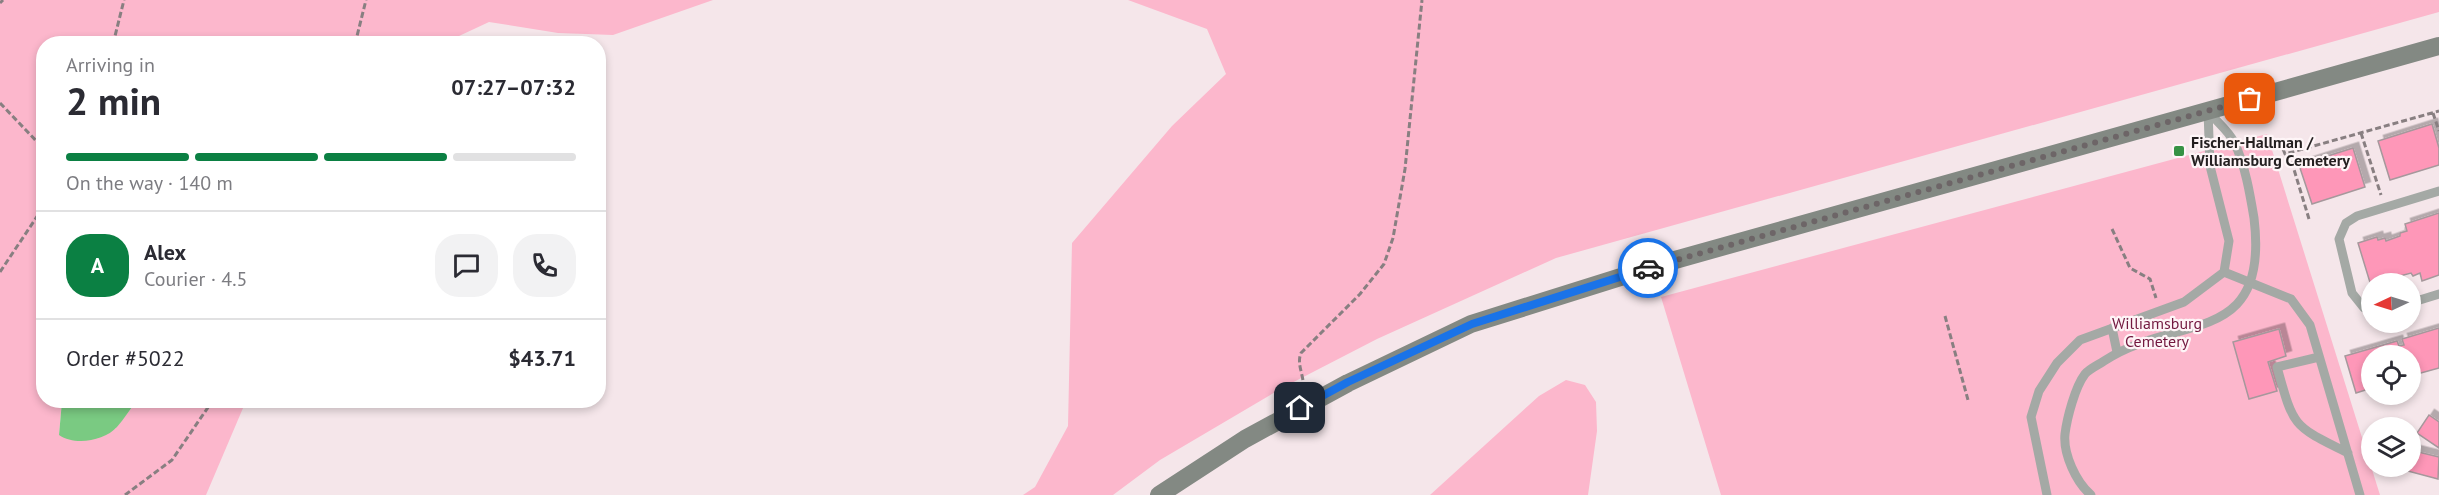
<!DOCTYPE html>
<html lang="en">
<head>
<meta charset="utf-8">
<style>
	body { margin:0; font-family:"PT Sans",sans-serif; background:#f2f2f3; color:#2b2b33; height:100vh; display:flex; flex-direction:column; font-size:22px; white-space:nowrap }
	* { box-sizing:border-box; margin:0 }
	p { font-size:20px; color:#7c7c81 }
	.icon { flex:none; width:33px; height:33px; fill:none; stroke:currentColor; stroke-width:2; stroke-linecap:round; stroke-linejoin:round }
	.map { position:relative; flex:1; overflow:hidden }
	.side { position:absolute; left:36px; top:36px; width:570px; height:372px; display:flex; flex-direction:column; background:#fff; border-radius:24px; box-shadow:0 3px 9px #0003 }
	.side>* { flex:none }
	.needle { width:39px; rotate:266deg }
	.fabs { position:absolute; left:2361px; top:273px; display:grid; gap:12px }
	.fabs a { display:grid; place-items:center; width:60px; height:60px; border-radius:50%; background:#fff; box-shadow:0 3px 9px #0003; font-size:30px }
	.pin { position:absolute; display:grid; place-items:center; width:51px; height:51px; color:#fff; margin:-26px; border-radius:12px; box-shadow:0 3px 9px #0006 }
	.courier { position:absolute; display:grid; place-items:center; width:60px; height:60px; margin:-30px; border:4px solid #1a73e8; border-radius:50%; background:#fff; color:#222; box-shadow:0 2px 8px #0007 }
	.overview em { font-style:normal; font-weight:600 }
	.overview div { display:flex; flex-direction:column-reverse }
	.overview { display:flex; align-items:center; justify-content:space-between; height:102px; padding:0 30px }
	h1 { font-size:39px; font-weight:600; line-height:45px }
	.bar { display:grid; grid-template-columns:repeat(4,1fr); gap:9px 6px; align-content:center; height:72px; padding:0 30px }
	.bar i { height:8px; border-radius:4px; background:#e1e1e2 }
	.bar .current { background:#0b8043 }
	.bar p { grid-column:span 4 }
	.line { display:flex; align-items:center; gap:15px; padding:0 30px; border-top:2px solid #e1e1e2 }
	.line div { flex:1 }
	.round { display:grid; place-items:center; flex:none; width:63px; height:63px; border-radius:24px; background:#f2f2f3 }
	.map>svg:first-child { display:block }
</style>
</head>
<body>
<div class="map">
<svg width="2439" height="495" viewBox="0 0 2439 495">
	<defs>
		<filter id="shadow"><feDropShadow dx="5.5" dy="-5.5" stdDeviation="0" flood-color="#0004"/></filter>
	</defs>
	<rect width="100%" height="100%" fill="#f5e6ea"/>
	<path fill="#fcb7cc" d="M0 0H713L613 35 558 33 489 22 444 43 44 44V400L62 401 59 435 115 429 137 401H246L206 495H0Z
		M1128 0H2439V12L1556 258 1377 339 1282 388 1160 460 1113 495H1023L1035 487 1068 426 1072 243 1172 126 1226 74 1207 29Z
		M2267 134 2380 495H1721L1661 297Z
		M1566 380 1585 385 1596 402 1597 431 1588 495H1430L1539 396Z"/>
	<path fill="#7aca82" d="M62 401V400L137 401C130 409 124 419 117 427 104 441 75 446 59 435Z"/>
	<path fill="#fe97b8" stroke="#a6989c" stroke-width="1.5" filter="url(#shadow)" d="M2432 124 2439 148V165L2390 180 2378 141Z
		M2353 148 2365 187 2312 204 2299 165Z
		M2439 213V275L2422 281 2420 273 2413 276 2411 273 2396 277 2397 280 2391 284H2372V289L2358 243 2377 237 2378 240 2385 238 2386 241 2400 236V233L2407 231 2405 224Z
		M2439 328V368L2410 376V356H2372V388L2356 393 2345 356 2397 341 2399 346 2404 345 2402 339Z
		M2279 329 2286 356 2268 362 2277 391 2249 399 2233 342Z
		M2429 415 2439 422V448L2417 433Z
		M2410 450 2439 457 2438 479 2404 470 2405 466H2410Z"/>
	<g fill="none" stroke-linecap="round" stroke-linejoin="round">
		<path stroke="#887f81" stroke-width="3" stroke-dasharray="6 3" stroke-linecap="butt" d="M0 3 3 0
			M113 44 124 0
			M355 44 366 0
			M0 103 44 149
			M2433 113 2439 131
			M2361 133 2381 195
			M2283 149 2285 154 2439 111
			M2289 153 2309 219
			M2112 229 2130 268 2150 279 2156 298
			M0 272 44 206
			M1945 316 1968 400
			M1303 389C1305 376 1296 365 1301 353L1360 294 1384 264 1393 238 1405 169 1422 0
			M125 495 172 460 213 400"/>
		<path stroke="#a4a9a5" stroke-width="9" d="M2224 272 2291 299 2310 325 2360 495
			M2410 303 2439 294
			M2372 310 2364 308 2352 293 2339 239 2346 223 2357 216 2439 191
			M2112 328 2117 352
			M2319 357 2277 367C2294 428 2292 425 2348 453
			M2047 495 2031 417 2039 391 2057 363 2080 340 2184 302 2224 272 2229 241 2210 166 2208 111
			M2091 495C2076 482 2063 454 2065 434 2067 418 2075 387 2085 374 2089 369 2098 365 2104 361 2176 313 2270 349 2254 218 2250 194 2245 164 2234 142 2229 131 2216 121 2208 111"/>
		<path stroke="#838983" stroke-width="18" d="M1159 495 1245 439 1348 383 1471 324 1675 260 2439 46"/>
	</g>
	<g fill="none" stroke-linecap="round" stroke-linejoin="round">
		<path stroke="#6d6567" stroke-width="6" stroke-dasharray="0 10.8" d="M1648 268 2250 99"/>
		<path stroke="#1a73e8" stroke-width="8" d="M1300 408 1348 382 1472 324 1648 268"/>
	</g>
	<rect fill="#369244" stroke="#fef5f7" stroke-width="2" x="2173" y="145" width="12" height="12" rx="3"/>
	<g text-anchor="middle" stroke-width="4.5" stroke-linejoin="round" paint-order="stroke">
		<g font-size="16" font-weight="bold" fill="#241f20" stroke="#fef5f7" text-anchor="start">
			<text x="2191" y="148">Fischer-Hallman /<tspan x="2191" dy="18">Williamsburg Cemetery</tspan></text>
		</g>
		<g font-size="16" fill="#72183f" stroke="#fef5f7">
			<text x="2157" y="329">Williamsburg<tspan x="2157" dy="18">Cemetery</tspan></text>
		</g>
	</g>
</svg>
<div class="fabs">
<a><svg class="needle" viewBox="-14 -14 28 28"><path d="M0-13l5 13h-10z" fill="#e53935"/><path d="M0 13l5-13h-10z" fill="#7c7c81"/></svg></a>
<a><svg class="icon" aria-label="locate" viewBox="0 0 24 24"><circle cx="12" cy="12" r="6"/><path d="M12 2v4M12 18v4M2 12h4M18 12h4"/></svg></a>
<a><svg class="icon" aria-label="layers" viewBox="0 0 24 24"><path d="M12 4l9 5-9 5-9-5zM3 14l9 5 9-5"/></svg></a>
</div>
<div class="pin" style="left:2250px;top:99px;background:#ea580c"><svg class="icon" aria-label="bag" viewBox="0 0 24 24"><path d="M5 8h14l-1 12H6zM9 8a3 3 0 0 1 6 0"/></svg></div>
<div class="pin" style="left:1300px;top:408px;background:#1f2937"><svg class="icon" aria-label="home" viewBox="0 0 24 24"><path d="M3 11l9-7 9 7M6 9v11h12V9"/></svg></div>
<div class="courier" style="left:1648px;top:268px"><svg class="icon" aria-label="car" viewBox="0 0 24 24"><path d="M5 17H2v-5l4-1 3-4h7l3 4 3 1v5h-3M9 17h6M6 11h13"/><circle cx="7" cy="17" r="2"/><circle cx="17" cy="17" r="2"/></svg></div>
<section class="side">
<div class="overview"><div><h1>2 min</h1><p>Arriving in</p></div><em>07:27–07:32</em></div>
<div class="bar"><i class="current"></i><i class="current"></i><i class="current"></i><i></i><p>On the way · 140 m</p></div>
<div class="line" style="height:108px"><b class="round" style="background:#0b8043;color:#fff">A</b><div><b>Alex</b><p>Courier · 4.5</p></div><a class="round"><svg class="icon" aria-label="chat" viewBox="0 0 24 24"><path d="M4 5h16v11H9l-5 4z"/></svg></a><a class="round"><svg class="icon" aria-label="phone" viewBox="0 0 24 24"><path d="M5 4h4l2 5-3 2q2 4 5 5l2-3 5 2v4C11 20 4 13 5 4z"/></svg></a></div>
<div class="line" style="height:78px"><div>Order #5022</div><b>$43.71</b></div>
</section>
</div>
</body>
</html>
